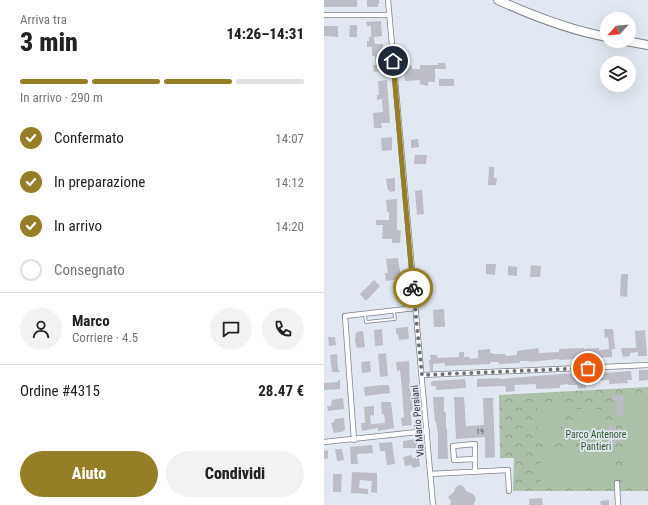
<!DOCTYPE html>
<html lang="it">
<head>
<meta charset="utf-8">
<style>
	body { margin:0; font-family:"Roboto Condensed",sans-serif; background:#f2f2f2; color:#222; height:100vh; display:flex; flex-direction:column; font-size:15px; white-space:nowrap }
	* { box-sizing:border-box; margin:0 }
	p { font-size:13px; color:#767676 }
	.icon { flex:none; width:22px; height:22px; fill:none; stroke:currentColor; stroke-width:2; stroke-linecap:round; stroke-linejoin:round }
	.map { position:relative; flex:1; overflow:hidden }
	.details { display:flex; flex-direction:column; background:#fff; width:324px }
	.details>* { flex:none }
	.needle { width:26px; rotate:243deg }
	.tools { position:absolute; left:276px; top:12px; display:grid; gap:8px }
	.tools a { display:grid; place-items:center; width:36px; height:36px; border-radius:50%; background:#fff; box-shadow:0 4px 16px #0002; font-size:20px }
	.pin { position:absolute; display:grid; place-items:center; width:34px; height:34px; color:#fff; margin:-17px; border:2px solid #fff; border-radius:50%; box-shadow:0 1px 4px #0007 }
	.courier { position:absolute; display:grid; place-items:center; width:40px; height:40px; margin:-20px; border:3px solid #947f26; border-radius:50%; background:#fff; color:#222; box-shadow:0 1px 5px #0007 }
	.overview em { font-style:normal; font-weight:800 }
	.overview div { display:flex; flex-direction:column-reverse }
	.overview { display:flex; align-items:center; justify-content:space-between; height:68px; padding:0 20px }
	h1 { font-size:26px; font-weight:800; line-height:30px }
	.bar { display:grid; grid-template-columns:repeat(4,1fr); gap:6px 4px; align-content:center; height:48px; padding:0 20px }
	.bar i { height:5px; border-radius:3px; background:#e0e0e0 }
	.bar .on { background:#947f26 }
	.bar p { grid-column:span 4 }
	.line { display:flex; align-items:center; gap:10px; padding:0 20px; border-top:1px solid #e0e0e0 }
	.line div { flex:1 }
	.round { display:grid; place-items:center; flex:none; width:42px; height:42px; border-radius:21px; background:#f2f2f2 }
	ol { padding:0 20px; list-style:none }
	li { display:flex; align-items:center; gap:12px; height:44px }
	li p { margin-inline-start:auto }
	li .icon { padding:4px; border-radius:50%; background:#947f26; color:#fff; stroke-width:4 }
	li:last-child { color:#767676 }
	li i { width:22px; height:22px; border:2px solid #e0e0e0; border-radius:50% }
	.button { display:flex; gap:8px; margin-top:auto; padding:8px 20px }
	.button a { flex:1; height:46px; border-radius:24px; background:#947f26; color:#fff; font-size:16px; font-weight:800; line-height:46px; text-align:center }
	.button a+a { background:#f2f2f2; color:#222 }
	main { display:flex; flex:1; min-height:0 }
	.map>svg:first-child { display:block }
</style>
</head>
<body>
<main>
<section class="details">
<div class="overview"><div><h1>3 min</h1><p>Arriva tra</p></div><em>14:26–14:31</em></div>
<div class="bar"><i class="on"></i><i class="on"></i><i class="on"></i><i></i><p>In arrivo · 290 m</p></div>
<ol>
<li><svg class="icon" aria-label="check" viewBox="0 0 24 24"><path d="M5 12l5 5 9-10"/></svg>Confermato<p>14:07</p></li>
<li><svg class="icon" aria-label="check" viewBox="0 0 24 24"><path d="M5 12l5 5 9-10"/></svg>In preparazione<p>14:12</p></li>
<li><svg class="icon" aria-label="check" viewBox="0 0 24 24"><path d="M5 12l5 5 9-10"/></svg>In arrivo<p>14:20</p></li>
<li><i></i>Consegnato</li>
</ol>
<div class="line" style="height:72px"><a class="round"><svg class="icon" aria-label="person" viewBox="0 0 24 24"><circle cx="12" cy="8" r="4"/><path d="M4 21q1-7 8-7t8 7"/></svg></a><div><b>Marco</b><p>Corriere · 4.5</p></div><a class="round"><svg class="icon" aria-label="chat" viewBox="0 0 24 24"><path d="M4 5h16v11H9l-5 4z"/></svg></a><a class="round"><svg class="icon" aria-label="phone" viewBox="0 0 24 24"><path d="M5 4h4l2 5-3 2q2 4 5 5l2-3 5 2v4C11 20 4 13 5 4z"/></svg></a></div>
<div class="line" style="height:52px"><div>Ordine #4315</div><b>28.47 €</b></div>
<div class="button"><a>Aiuto</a><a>Condividi</a></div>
</section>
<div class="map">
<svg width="324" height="505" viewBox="0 0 324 505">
	<defs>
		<pattern id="park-crowns" width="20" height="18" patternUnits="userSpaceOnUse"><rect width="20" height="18" fill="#adc0a9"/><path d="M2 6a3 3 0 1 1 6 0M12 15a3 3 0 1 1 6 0" fill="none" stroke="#8d9d8a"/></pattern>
	</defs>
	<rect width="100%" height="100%" fill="#e2e8f1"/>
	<path fill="url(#park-crowns)" d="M324 387V491H189L190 458H176L175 395Z"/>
	<path fill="#adc0a9" d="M302 398H324V483H299Z
		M239 402 236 441 212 440 214 403Z
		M251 409H279L278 423H250Z
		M250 424 278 425V439L250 438Z
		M217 448 290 449 289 487 217 486Z"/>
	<path fill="#bcbdc7" d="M0 0H33V7H0Z
		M43 0H55V4H54V7H43Z
		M57 21 58 36 50 37 51 44H59L61 71 50 72 49 65H52L51 56H48V47H43V41H45V37H47V26H43L42 22Z
		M26 25H33V37H25Z
		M0 26H14V37L0 36Z
		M114 63H121L122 69H111V82H104V86L96 84V80L81 81 79 66H88V69H96V65H114Z
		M115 79H130V86H115Z
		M63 80 66 123H57L58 128H50L49 113 59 112 58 101 59 99 53 100V95H55L54 81Z
		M68 137V150L58 151 57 138Z
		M94 139 95 147 87 148V140Z
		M91 155H103L102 164H90Z
		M165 167H170V178H173L172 185H164Z
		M71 178V191L66 192 65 190 64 191 62 179Z
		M98 190 100 214 93 215 91 191Z
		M73 199V230L77 231 76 243H68V239H58L59 225H52V220H65V212H63L62 200Z
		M74 258 77 279 62 281 61 273H64L62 259Z
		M162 264H172L171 275 162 274Z
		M207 265 217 266 216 277H206Z
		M184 266 193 267V276L184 275Z
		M297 274H304L303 297 296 296Z
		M50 280 56 286 42 301 36 294Z
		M120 309 121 327H110L109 310Z
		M84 327 85 339 75 340 74 334H72V328Z
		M58 329 59 345 51 346 50 330Z
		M280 329H289L291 349H288V357L235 360V359L205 362V361H196V363L175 364V362H166V364L121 366V363L109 364V371H106L105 360H107L106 355H113L114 358 135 357V352H140V357H145L146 359 154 358V350L166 349V353H169V354H181L182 356 193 355V351L214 348 215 353 235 352V349L260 348V349L275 348V350L285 349 284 337 281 338Z
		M321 330 323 356H314V352L306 353V356L299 357 297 348H312L311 331Z
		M39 331 41 347 33 348 31 341 32 332Z
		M4 337H11L12 345 5 346Z
		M62 353 64 376 56 377 54 354Z
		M13 354 14 369 16 372H8L6 355Z
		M46 361 47 372 38 373 37 362Z
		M85 361 86 383H85L89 407 88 411 86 412 88 425 78 426 77 418H80L78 389 76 370 73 371 72 362Z
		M315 370H324V380L315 381Z
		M307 371 308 380H303L304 383 285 384V380L261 381 262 388 254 389 253 385H244V384L236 385V388L212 389V384L190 385 191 391 182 392 181 386 153 387V379L175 378 176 379 249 373V375Z
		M16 379V389L0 390V383L13 382Z
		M141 379 142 388 112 390V386H107V382L110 381Z
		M59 385H65L66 393 41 396 40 387Z
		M289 395 300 396 299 416 292 415 293 400H288Z
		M109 397H120V412H122V429H123L124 459H114V435L112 422H111Z
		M130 397H140L142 426 160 425 159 398H169L171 457 161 458V437L132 439Z
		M19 398 20 409 4 411 3 406H7L8 400Z
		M57 402H67L70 428 54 431V428L38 431 37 423H41L40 407 50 406V415L46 416 47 424 61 423 60 414 58 415Z
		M20 418 21 430 18 432 10 433 7 423 10 422 11 419Z
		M285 426H292V444H285Z
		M93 439 94 448H79V441Z
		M68 442 71 464 63 465 61 451H56L55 443Z
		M48 445 49 453 33 454 34 464H27L26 447Z
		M11 449H18L20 460 13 461Z
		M4 450V458L0 459V451Z
		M88 455V458L95 457 96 466 89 468 88 466 86 465 81 466 79 457Z
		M28 472 53 473V493L47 492 48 481 36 480 35 488 44 489V494L27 493Z
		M9 474H18L17 492H9Z
		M135 485 139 486 142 491 149 494 152 499 149 505H126L127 501 124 497 130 492 131 488Z
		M218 498 219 505H205V499Z
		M285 500V505H277L276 501Z"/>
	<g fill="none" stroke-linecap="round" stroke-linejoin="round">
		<defs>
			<path id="lane" d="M41 315 42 322 71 319 70 311"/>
			<path id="street" d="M64 0 109 505
				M0 15H65
				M98 375 324 365
				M30 440 21 316 91 308
				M0 442 103 431
				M151 471V444L129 446 130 460 151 459
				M106 474 184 470 185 491
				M293 483 294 505"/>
			<path id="highway" d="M174 0C209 16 245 30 283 37
				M302 41 324 45"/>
		</defs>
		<use href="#lane" stroke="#7e828b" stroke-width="3.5"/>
		<use href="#street" stroke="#7e828b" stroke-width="6"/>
		<use href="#highway" stroke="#7e828b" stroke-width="10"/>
		<use href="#lane" stroke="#fff" stroke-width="2"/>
		<use href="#street" stroke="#fff" stroke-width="4.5"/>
		<use href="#highway" stroke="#fff" stroke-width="8"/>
	</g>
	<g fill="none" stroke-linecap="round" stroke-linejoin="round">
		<path stroke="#6e7177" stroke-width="4" stroke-dasharray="0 7.2" d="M89 288 98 375 264 368"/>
		<path stroke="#947f26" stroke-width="5" d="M69 61 89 288"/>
	</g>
	<g text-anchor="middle" stroke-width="3.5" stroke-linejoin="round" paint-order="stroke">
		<g font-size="8" fill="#52545a">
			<text x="156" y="434">19</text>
		</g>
		<g font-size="10" fill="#2f3135" stroke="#e2e8f1">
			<text transform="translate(93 421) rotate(-95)" y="4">Via Mario Persiani</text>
		</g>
		<g font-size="10" fill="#33582d" stroke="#e2e8f1">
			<text x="272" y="438">Parco Antenore<tspan x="272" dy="12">Pantieri</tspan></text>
		</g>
	</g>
</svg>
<div class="tools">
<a><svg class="needle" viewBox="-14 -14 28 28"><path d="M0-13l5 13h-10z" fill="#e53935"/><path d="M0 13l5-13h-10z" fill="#767676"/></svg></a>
<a><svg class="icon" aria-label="layers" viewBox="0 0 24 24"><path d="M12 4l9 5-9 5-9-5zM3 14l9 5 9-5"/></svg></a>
</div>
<div class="pin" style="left:264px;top:368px;background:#ea580c"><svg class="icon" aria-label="bag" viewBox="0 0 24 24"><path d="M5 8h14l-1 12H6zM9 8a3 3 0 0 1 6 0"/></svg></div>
<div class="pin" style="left:69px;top:61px;background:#1f2937"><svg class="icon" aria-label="home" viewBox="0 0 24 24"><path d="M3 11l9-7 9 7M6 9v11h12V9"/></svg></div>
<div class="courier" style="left:89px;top:288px"><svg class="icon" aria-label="bike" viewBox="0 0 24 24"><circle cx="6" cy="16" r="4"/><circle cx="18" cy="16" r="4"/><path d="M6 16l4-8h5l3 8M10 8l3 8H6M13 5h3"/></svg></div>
</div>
</main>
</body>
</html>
